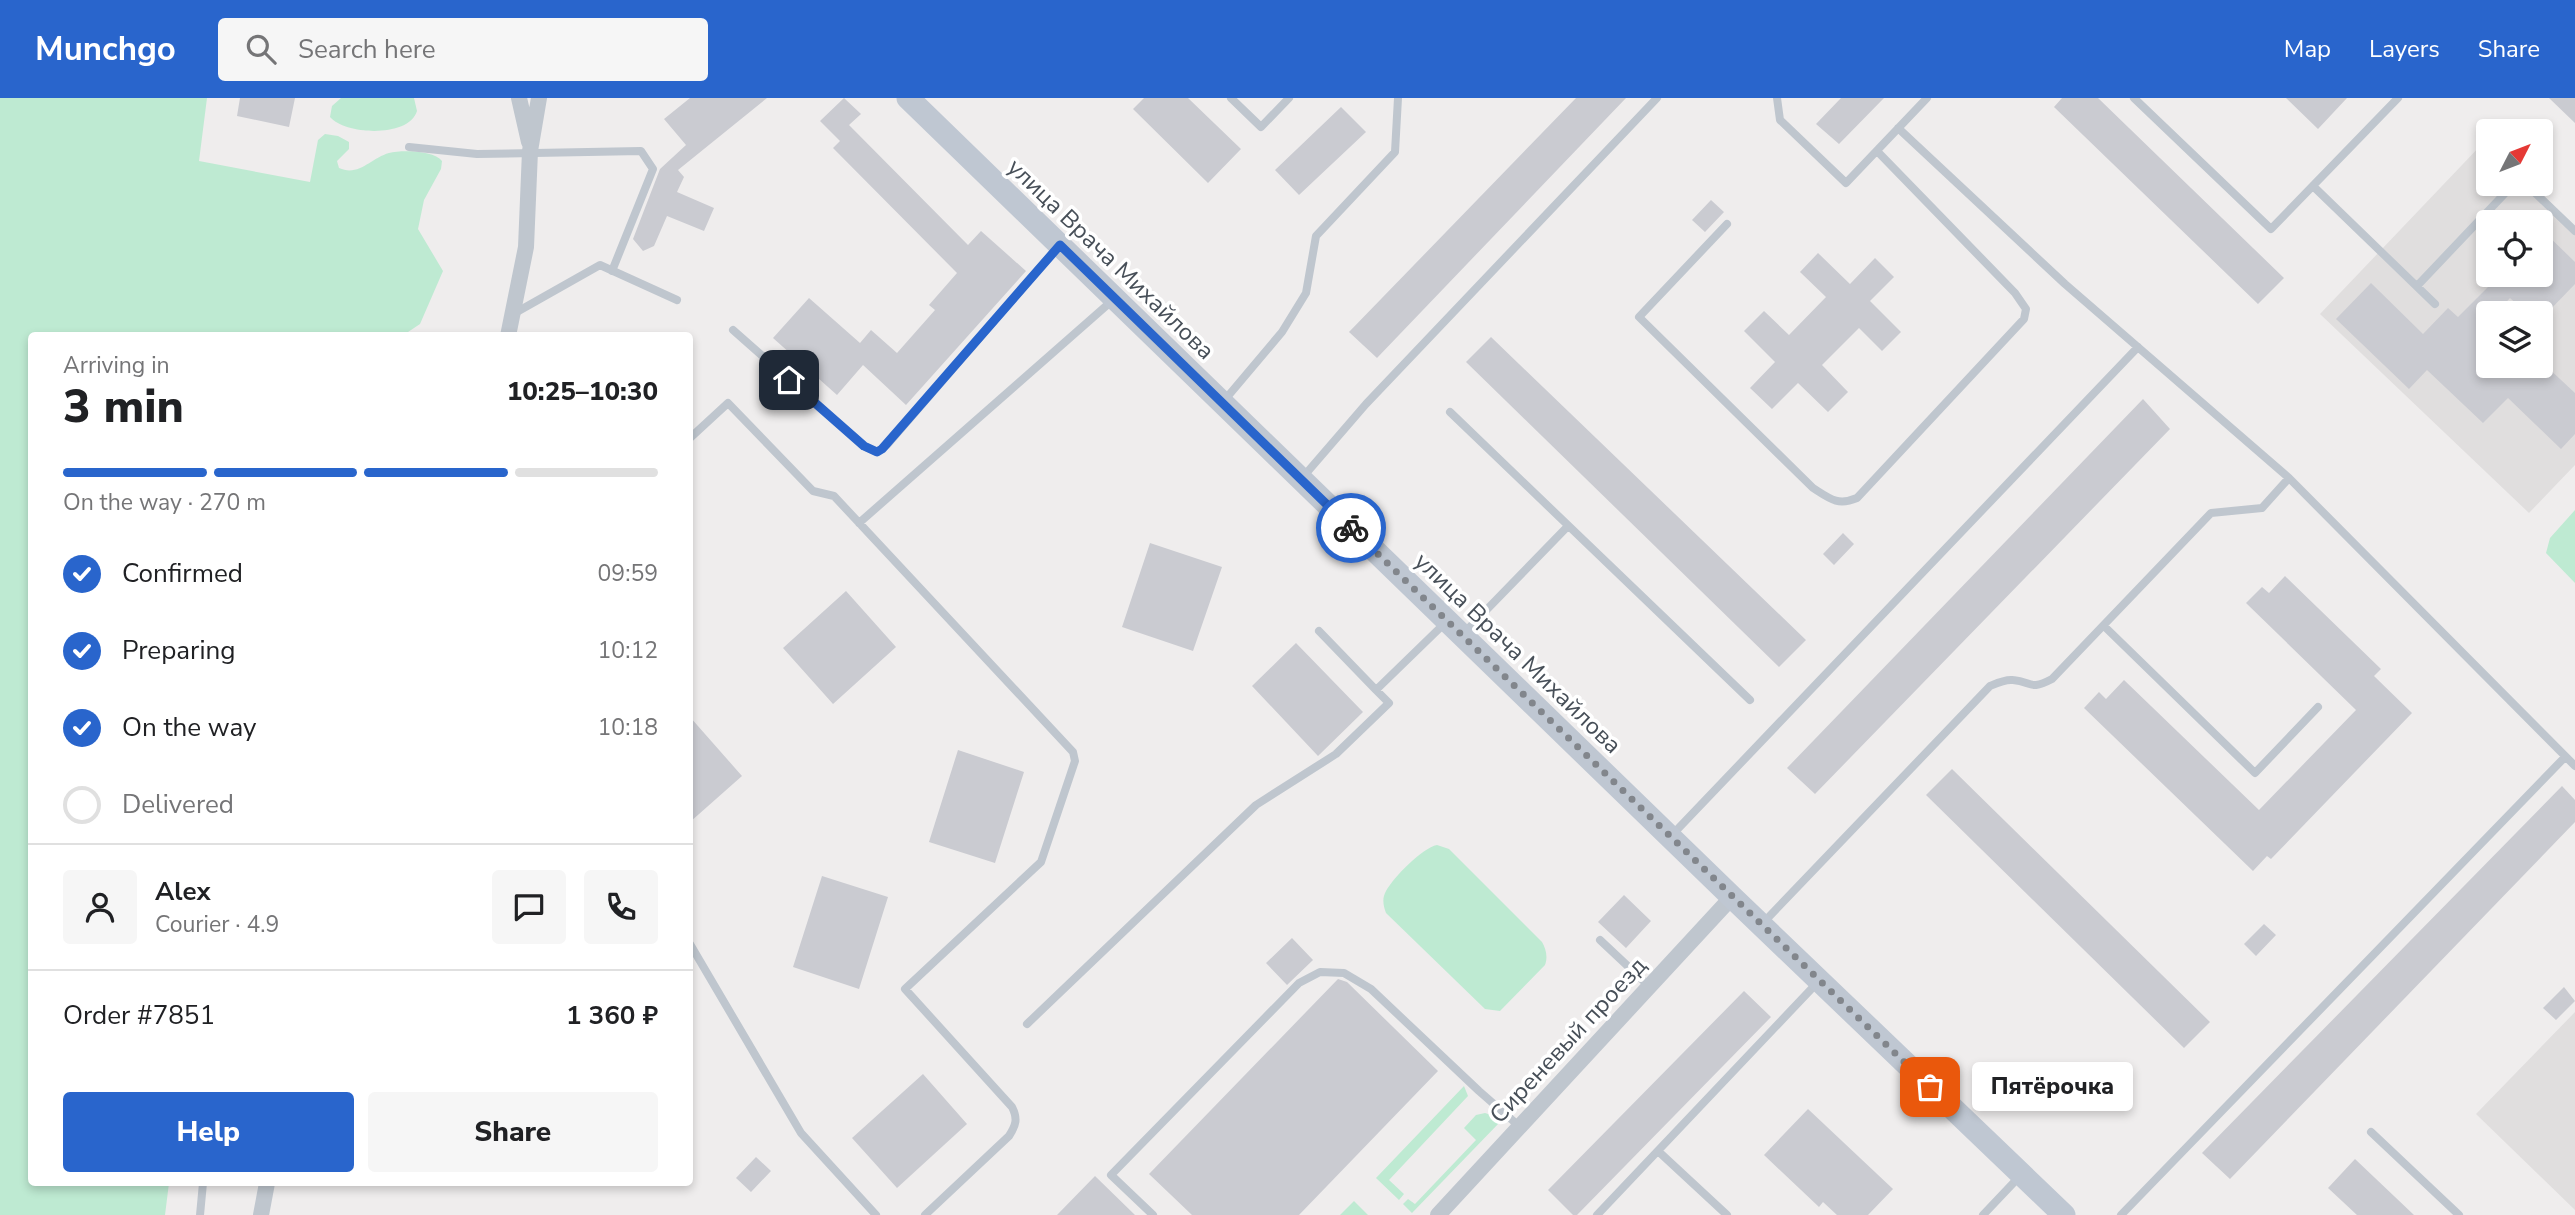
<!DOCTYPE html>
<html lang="en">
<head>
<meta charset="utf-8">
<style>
	body { margin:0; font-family:"Nunito Sans",sans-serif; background:#f6f6f6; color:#202124; height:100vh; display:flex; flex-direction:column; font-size:26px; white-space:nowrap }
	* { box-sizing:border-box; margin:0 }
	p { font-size:23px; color:#757577 }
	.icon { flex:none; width:38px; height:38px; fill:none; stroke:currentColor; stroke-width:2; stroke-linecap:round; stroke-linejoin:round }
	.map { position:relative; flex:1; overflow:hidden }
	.sheet { position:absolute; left:28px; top:234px; width:665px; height:854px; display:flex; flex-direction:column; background:#fff; border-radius:7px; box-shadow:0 4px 10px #0003 }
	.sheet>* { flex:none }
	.needle { width:46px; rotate:48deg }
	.fabs { position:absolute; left:2476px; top:21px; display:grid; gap:14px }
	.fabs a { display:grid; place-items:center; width:77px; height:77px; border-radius:7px; background:#fff; box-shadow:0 4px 10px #0003; font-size:35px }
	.pin { position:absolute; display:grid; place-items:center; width:60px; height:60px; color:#fff; margin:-30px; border-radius:14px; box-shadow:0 4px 10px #0006 }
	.courier { position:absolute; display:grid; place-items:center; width:70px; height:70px; margin:-35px; border:5px solid #2965cc; border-radius:50%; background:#fff; color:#222; box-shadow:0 2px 9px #0007 }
	.bubble { position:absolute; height:49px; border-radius:7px; background:#fff; box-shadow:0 4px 10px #0003; font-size:23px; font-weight:800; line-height:49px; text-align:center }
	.overview em { font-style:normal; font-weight:800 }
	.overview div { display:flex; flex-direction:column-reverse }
	.overview { display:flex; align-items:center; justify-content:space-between; height:119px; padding:0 35px }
	h1 { font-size:46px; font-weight:800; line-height:52px }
	.bar { display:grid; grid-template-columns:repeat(4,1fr); gap:10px 7px; align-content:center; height:84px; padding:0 35px }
	.bar i { height:9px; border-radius:5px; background:#e0e0e0 }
	.bar .selected { background:#2965cc }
	.bar p { grid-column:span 4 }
	.line { display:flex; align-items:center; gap:18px; padding:0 35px; border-top:2px solid #e0e0e0 }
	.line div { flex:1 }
	.round { display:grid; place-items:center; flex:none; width:74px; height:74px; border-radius:7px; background:#f6f6f6 }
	ol { padding:0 35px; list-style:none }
	li { display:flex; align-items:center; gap:21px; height:77px }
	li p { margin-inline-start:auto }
	li .icon { padding:7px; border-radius:50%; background:#2965cc; color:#fff; stroke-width:4 }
	li:last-child { color:#757577 }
	li i { width:38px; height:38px; border:4px solid #e0e0e0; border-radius:50% }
	.cta { display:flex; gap:14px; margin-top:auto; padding:14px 35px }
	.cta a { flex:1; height:80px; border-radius:7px; background:#2965cc; color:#fff; font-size:28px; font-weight:800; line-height:80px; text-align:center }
	.cta a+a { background:#f6f6f6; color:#202124 }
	header { display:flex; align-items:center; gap:42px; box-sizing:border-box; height:98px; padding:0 35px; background:#2965cc; color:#fff }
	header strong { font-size:33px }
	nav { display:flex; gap:38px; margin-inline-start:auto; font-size:24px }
	.search { width:490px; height:63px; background:#f6f6f6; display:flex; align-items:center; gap:18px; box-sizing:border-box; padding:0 24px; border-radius:7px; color:#757577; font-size:26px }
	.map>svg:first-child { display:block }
</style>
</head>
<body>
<header>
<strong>Munchgo</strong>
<div class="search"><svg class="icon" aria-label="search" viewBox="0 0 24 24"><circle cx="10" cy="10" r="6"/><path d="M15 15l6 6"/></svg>Search here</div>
<nav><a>Map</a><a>Layers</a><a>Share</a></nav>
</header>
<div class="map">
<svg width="2575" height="1117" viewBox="0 0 2575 1117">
	<rect width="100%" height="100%" fill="#efeded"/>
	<path fill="#e0dede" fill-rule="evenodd" d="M2482 46 2488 52V86H2524L2575 135V367L2529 415 2320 216ZM2488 124H2541V177H2488ZM2488 215H2541V268H2488Z
		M2575 914V1112L2476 1016Z"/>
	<path fill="#beead2" d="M0 0H207L199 63 310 84 318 42 325 36 338 38 349 44V51L337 63 339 70C359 79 371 60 389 55 401 52 434 52 442 63L441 71 424 102 418 131 443 173 420 226 402 238H32V1085H169L165 1117H0Z
		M341 0H414L417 13C409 40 345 37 330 19L332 8Z
		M2575 412V485L2546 455 2550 440Z
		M1437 747 1449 751 1542 844C1546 851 1548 859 1545 867L1500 913 1485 911 1386 815C1383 807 1382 800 1386 793 1394 779 1422 750 1437 747Z
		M1464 988 1468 998 1389 1082 1404 1096 1399 1102 1376 1080Z
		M1485 1015 1494 1018 1500 1024 1412 1115 1403 1106 1408 1101 1415 1106 1476 1042 1464 1030 1476 1017Z
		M1354 1103 1368 1117H1340Z"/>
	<path fill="#cacbd1" d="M240 0H295L289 29 237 18Z
		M690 0H767L678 72 684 79 677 94 714 110 704 133 667 118 654 148 643 153 633 141 660 71 686 47 664 21Z
		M844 0 861 16 849 27 968 147 981 133 1026 173 906 307 863 267 837 297 773 240 809 200 860 245 871 232 897 255 935 212 929 207 957 175 833 50 840 43 820 23Z
		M1144 0H1188L1241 51 1208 85 1133 11Z
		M1576 0H1626L1377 260 1349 234Z
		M1841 0H1884L1839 46 1816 26Z
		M2062 0H2098L2284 180 2258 206 2054 9Z
		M2286 0H2347L2318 31Z
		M2549 0H2575V25Z
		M1341 9 1366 34 1299 97 1275 72Z
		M1711 102 1724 114 1705 134 1692 122Z
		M2541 131 2575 164V186L2547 215H2526L2510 200 2496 215H2488V223L2476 236 2488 249V268H2546L2575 295V336L2561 351 2508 300 2483 325 2427 272 2409 291 2336 221 2371 185 2423 236 2448 210 2458 219 2492 185 2484 177H2541Z
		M1818 155 1850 186 1875 160 1894 179 1870 203 1901 234 1882 253 1859 230 1822 267 1848 294 1828 314 1798 285 1772 311 1750 290 1775 264 1744 233 1764 213 1789 237 1826 199 1800 174Z
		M1491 239 1806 542 1779 569 1466 264Z
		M2143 301 2170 331 1815 696 1787 670Z
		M1843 435 1854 446 1834 467 1823 456Z
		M1150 445 1222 469 1193 553 1122 529Z
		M2285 478 2381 571 2374 578 2412 615 2271 761 2267 758 2253 773 2084 610 2099 594 2106 601 2124 582 2259 712 2356 612 2246 505 2262 489 2269 495Z
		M846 493 896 549 833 606 783 550Z
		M1296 545 1363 614 1318 658 1252 588Z
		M690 619 742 678 690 724Z
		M958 652 1024 674 995 765 929 744Z
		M1952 671 2210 924 2184 950 1926 697Z
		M2562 688 2575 702V724L2230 1081 2202 1055Z
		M822 778 888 799 859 891 793 869Z
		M1624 797 1651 823 1626 850 1598 824Z
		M2264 826 2276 837 2256 858 2244 846Z
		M1292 840 1313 862 1287 887 1266 865Z
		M1338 881 1347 884 1438 973 1299 1117H1192L1149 1076Z
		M2564 889 2575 903 2556 922 2543 910Z
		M1744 893 1771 919 1577 1117H1573L1548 1092Z
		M923 976 967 1026 897 1090 852 1040Z
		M1808 1011 1893 1091 1868 1117H1837L1823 1104 1819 1109 1764 1057Z
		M756 1059 771 1073 751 1094 736 1080Z
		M2355 1061 2414 1117H2357L2328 1090Z
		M1095 1078 1135 1117H1057Z"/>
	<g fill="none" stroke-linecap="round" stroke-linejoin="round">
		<path stroke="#bfc6ce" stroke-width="8" d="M1231 0 1261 29 1289 0
			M1777 0 1780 22 1846 85 1927 0
			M2134 0 2271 131 2398 0
			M1898 30 2065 186 2289 380 2575 668
			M409 49 477 56 641 53 653 71 612 173
			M2313 88 2435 206
			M1727 126 1639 219 1813 390C1830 401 1838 408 1857 400L2024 221 2026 211 2015 195 1877 53
			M2417 188 2510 90H2530L2575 133
			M515 215 600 167 677 202
			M733 232 864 348 877 354 887 347 1058 149
			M1223 304 1282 234 1306 195 1316 138 1395 54 1398 0
			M1450 314 1750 602
			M690 340 728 305 813 393 834 398 1073 654 1075 663 1041 764 905 891 1012 1009C1018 1021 1016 1027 1009 1038L925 1117
			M1303 379 1366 306 1657 0
			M859 425 1114 201
			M2104 528 2255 675 2318 609
			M1319 533 1376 592
			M1464 535 1568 428
			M1672 737 2138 249
			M1763 825 1990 588C1997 585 2005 581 2013 582 2033 584 2029 593 2052 581L2211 415 2262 410 2289 380
			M1600 842 1649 888
			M690 846 801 1035 876 1117
			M1027 926 1256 707 1336 656 1389 605 1376 592 1445 525
			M2371 1034 2459 1117
			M1658 1053 1727 1117
			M200 1117 203 1085
			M1153 1117 1111 1077 1299 885 1320 874 1344 875 1371 891 1479 993 1519 1028
			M1597 1117 1817 885
			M1983 1117 2019 1079
			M2121 1117 2565 659"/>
		<path stroke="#bfc6ce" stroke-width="16" d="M519 0 529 44
			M508 238 526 149 530 53 539 0
			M261 1117 267 1085
			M1438 1117 1732 799"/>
		<path stroke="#bfc7d2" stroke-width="23" d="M908 0 1732 799 2064 1117"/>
	</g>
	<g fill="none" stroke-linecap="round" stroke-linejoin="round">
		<path stroke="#82868c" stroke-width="7" stroke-dasharray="0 12.6" d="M1351 430 1930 989"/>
		<path stroke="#2965cc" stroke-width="9" d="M789 282 864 348 877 354 882 351 1060 147 1351 430"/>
	</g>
	<g text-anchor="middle" stroke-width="7" stroke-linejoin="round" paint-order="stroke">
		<g font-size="24" fill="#474f58" stroke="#fff">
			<text transform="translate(1111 161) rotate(44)" y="8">улица Врача Михайлова</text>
			<text transform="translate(1518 555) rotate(44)" y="8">улица Врача Михайлова</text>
			<text transform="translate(1568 942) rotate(-47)" y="8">Сиреневый проезд</text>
		</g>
	</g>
</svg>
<div class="fabs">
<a><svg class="needle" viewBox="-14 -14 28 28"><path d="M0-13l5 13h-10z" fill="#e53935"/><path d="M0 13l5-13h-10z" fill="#757577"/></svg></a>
<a><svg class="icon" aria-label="locate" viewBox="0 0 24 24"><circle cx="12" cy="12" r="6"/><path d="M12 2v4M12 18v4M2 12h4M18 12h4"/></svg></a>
<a><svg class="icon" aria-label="layers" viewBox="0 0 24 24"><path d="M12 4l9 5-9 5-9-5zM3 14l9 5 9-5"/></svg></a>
</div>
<div class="pin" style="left:1930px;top:989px;background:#ea580c"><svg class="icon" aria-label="bag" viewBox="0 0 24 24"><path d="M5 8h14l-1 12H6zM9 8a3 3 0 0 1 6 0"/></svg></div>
<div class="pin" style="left:789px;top:282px;background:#1f2937"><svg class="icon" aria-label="home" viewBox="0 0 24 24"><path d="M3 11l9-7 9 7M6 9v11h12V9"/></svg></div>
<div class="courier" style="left:1351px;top:430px"><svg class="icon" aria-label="bike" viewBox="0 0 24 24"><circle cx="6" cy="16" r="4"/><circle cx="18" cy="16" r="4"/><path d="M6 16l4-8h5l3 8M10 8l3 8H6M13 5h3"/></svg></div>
<div class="bubble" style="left:1972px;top:964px;width:161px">Пятёрочка</div>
<section class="sheet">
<div class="overview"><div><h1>3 min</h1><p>Arriving in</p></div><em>10:25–10:30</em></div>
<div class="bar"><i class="selected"></i><i class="selected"></i><i class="selected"></i><i></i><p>On the way · 270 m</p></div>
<ol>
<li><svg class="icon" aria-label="check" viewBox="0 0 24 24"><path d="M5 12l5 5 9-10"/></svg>Confirmed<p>09:59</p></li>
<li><svg class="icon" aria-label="check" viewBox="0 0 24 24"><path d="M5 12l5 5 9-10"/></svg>Preparing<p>10:12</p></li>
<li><svg class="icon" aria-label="check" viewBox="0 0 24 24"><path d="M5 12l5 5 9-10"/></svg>On the way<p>10:18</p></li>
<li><i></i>Delivered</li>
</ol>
<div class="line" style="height:126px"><a class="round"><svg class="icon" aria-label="person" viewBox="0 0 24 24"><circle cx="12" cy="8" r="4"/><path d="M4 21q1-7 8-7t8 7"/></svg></a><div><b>Alex</b><p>Courier · 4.9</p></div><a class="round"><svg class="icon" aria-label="chat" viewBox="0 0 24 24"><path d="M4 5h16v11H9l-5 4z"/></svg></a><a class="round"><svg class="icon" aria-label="phone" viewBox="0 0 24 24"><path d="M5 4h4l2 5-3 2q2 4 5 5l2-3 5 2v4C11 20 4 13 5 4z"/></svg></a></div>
<div class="line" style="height:91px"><div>Order #7851</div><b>1 360 ₽</b></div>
<div class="cta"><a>Help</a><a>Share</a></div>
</section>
</div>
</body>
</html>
